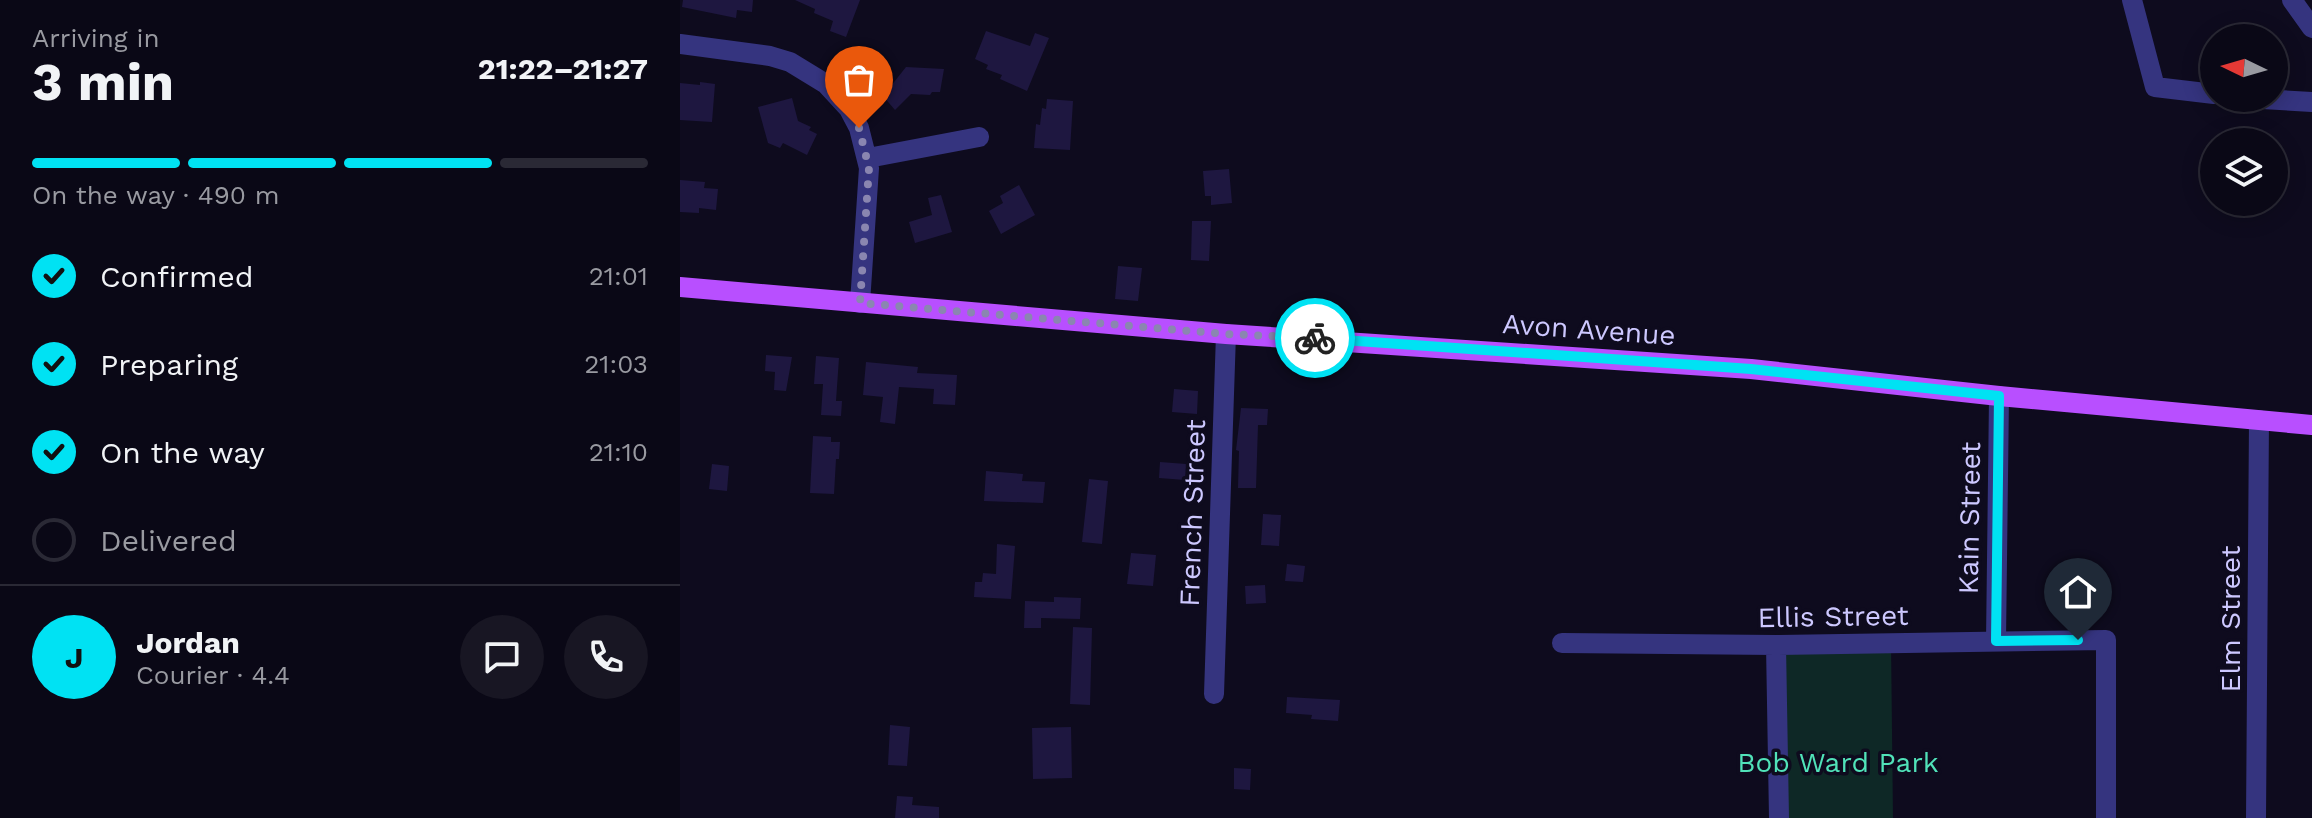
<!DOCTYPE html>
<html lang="en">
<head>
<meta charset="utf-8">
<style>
	body { margin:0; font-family:"Work Sans",sans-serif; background:#181623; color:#f1f3f6; height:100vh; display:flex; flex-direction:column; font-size:30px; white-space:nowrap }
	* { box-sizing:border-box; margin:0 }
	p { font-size:26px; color:#999aa1 }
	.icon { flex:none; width:44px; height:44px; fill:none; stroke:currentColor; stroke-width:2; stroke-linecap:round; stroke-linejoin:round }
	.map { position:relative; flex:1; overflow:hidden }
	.drawer { display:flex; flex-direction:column; background:#0a0816; width:680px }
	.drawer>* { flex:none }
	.needle { width:52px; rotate:275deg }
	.buttons { position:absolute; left:1520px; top:24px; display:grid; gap:16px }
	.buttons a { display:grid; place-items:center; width:88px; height:88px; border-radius:50%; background:#0a0816; box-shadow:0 4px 20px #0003,0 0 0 2px #2a2935; font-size:40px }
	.pin { position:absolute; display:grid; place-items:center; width:68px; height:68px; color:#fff; margin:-82px -34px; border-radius:50% 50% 50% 0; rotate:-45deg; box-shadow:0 0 8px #0007 }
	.pin .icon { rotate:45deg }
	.courier { position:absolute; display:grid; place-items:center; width:80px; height:80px; margin:-40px; border:6px solid #00e2f3; border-radius:50%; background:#fff; color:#222; box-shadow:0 2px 10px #0007 }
	.head em { font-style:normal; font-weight:700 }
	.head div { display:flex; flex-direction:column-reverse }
	.head { display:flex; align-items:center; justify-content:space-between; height:136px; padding:0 32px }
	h1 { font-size:52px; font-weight:700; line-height:60px }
	.bar { display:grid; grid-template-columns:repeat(4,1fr); gap:12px 8px; align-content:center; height:96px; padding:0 32px }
	.bar i { height:10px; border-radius:6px; background:#2a2935 }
	.bar .current { background:#00e2f3 }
	.bar p { grid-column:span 4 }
	.line { display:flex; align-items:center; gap:20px; padding:0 32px; border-top:2px solid #2a2935 }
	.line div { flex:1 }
	.round { display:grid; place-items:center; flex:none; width:84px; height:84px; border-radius:42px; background:#181623 }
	ol { padding:0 32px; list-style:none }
	li { display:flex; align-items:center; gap:24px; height:88px }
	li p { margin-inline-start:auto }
	li .icon { padding:8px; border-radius:50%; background:#00e2f3; color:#111; stroke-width:4 }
	li:last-child { color:#999aa1 }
	li i { width:44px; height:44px; border:4px solid #2a2935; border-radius:50% }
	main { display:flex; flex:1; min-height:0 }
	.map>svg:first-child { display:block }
</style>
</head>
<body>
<main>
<section class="drawer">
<div class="head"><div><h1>3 min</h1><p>Arriving in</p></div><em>21:22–21:27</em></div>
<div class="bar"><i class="current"></i><i class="current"></i><i class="current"></i><i></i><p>On the way · 490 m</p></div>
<ol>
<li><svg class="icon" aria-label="check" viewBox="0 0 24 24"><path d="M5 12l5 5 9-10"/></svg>Confirmed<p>21:01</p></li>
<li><svg class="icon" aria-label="check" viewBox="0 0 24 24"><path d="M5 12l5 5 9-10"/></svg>Preparing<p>21:03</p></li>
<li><svg class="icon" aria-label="check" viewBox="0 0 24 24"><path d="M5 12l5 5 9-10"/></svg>On the way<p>21:10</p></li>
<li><i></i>Delivered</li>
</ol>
<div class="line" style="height:144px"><b class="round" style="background:#00e2f3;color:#111">J</b><div><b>Jordan</b><p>Courier · 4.4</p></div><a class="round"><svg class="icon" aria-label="chat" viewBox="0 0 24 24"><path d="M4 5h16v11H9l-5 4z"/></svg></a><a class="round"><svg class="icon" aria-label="phone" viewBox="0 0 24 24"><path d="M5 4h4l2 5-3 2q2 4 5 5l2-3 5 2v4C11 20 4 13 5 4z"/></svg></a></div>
</section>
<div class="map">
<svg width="1632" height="818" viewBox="0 0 1632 818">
	<rect width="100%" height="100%" fill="#0e0b1e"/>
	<path fill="#0e2826" d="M1211 642 1213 818H1104L1099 645Z"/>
	<path fill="#1e1740" d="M3 0H73L72 12 57 10 56 18 2 7Z
		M115 0H180L166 37 150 31 153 21 134 13 135 9Z
		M306 31 350 46 355 33 369 38 347 91 320 79 322 75 306 69 308 65 295 59Z
		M226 67 264 69 260 92H252L250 95 231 94 215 110 203 96Z
		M20 82 35 84 32 122 0 120V83L20 85Z
		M112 98 118 121 131 127 129 130 137 134 127 155 103 143 100 148 88 143 78 107Z
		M367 99 393 101 390 150 354 148 356 124 360 125 362 108 366 109Z
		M549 169 552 203 531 205V196H525L523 171Z
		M0 180 25 182 24 188 38 189 36 210 19 208V213L0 212Z
		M339 185 355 215 321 234 309 211 323 203 320 196Z
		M261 195 272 232 235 243 229 222 252 215 248 198Z
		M512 221H531L529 261 511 260Z
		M438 266 462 268 458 301 435 299Z
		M86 355 112 357 106 391 94 390 95 372 85 371Z
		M136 356 159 358 156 401H162L161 416 141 415 143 384H134Z
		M186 362 238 367 237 373 277 375 275 405 253 404 254 389 219 387 215 424 200 422 203 397 183 395Z
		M494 389 518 391 517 414 492 412Z
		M561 408 588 409 587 425H578L576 488H558L559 451 556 450Z
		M133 436 151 437V442H160L159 459H156L154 494 130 493Z
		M480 462 506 464 505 480 479 478Z
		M32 464 49 466 47 491 29 489Z
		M306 471 343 474 342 481 365 482 363 503 304 501Z
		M409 479 428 481 422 544 402 542Z
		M583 514 601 515 599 546 581 545Z
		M317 544 335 546 331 599 294 597 295 582H302L303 573 316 574Z
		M451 553 476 555 473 586 447 584Z
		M607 564 625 566 623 582 605 581Z
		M585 585 586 603 566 604 565 586Z
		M374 597 401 598 400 619 361 618V628H344L345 601 374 602Z
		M393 627 412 628 410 705 390 704Z
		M607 697 660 700 658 721 631 719 632 715 606 713Z
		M210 725 230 727 227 766 208 765Z
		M391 727 392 778 353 779 352 728Z
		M554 768 571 769 570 790 554 789Z
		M217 796 233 797 232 805 259 807V818H215Z"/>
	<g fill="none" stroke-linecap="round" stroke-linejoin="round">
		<path stroke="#35347f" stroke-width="20" d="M1452 0 1475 87 1534 94
			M1612 0 1632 28
			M0 44 90 56 110 62 146 84 169 109 179 128 189 168 180 303
			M1565 98 1632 102
			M188 158 299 137
			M1316 641 1319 396
			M882 643 1096 645 1426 640V818
			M1096 645 1099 818
			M534 694 546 334
			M1576 818 1579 420"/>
		<path stroke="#b84fff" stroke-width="20" d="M0 287 546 334 1071 369 1319 396 1632 425"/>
	</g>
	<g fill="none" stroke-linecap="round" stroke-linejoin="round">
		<path stroke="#8a86b0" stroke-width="8" stroke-dasharray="0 14.4" d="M179 128 189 168 180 303 546 334 635 338"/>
		<path stroke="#00e2f3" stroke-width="10" d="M635 338 1071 369 1319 396 1316 641 1398 640"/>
	</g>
	<g text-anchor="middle" stroke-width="7" stroke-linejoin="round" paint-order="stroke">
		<g font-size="28" fill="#cdc8ff" stroke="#0e0b1e">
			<text transform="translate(909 329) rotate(4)" y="10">Avon Avenue</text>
			<text transform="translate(512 513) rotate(-88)" y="10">French Street</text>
			<text transform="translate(1289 518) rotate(-89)" y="10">Kain Street</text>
			<text transform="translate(1153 616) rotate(-1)" y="10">Ellis Street</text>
			<text transform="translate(1550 619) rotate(-90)" y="10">Elm Street</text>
		</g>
		<g font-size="28" fill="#51e2b9" stroke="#0e0b1e">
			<text x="1158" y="772">Bob Ward Park</text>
		</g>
	</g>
</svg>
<div class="buttons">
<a><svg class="needle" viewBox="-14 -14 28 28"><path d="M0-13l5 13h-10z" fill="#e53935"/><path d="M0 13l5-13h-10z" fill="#999aa1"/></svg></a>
<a><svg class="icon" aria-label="layers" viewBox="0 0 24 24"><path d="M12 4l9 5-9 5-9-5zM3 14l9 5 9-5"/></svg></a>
</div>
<div class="pin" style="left:179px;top:128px;background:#ea580c"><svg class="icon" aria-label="bag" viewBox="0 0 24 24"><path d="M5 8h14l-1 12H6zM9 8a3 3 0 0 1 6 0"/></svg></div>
<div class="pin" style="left:1398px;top:640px;background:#1f2937"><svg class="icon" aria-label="home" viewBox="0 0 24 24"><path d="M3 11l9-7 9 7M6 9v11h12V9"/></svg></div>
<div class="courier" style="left:635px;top:338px"><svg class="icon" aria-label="bike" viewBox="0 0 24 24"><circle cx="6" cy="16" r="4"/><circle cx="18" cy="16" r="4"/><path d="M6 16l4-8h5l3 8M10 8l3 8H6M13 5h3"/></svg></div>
</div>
</main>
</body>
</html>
